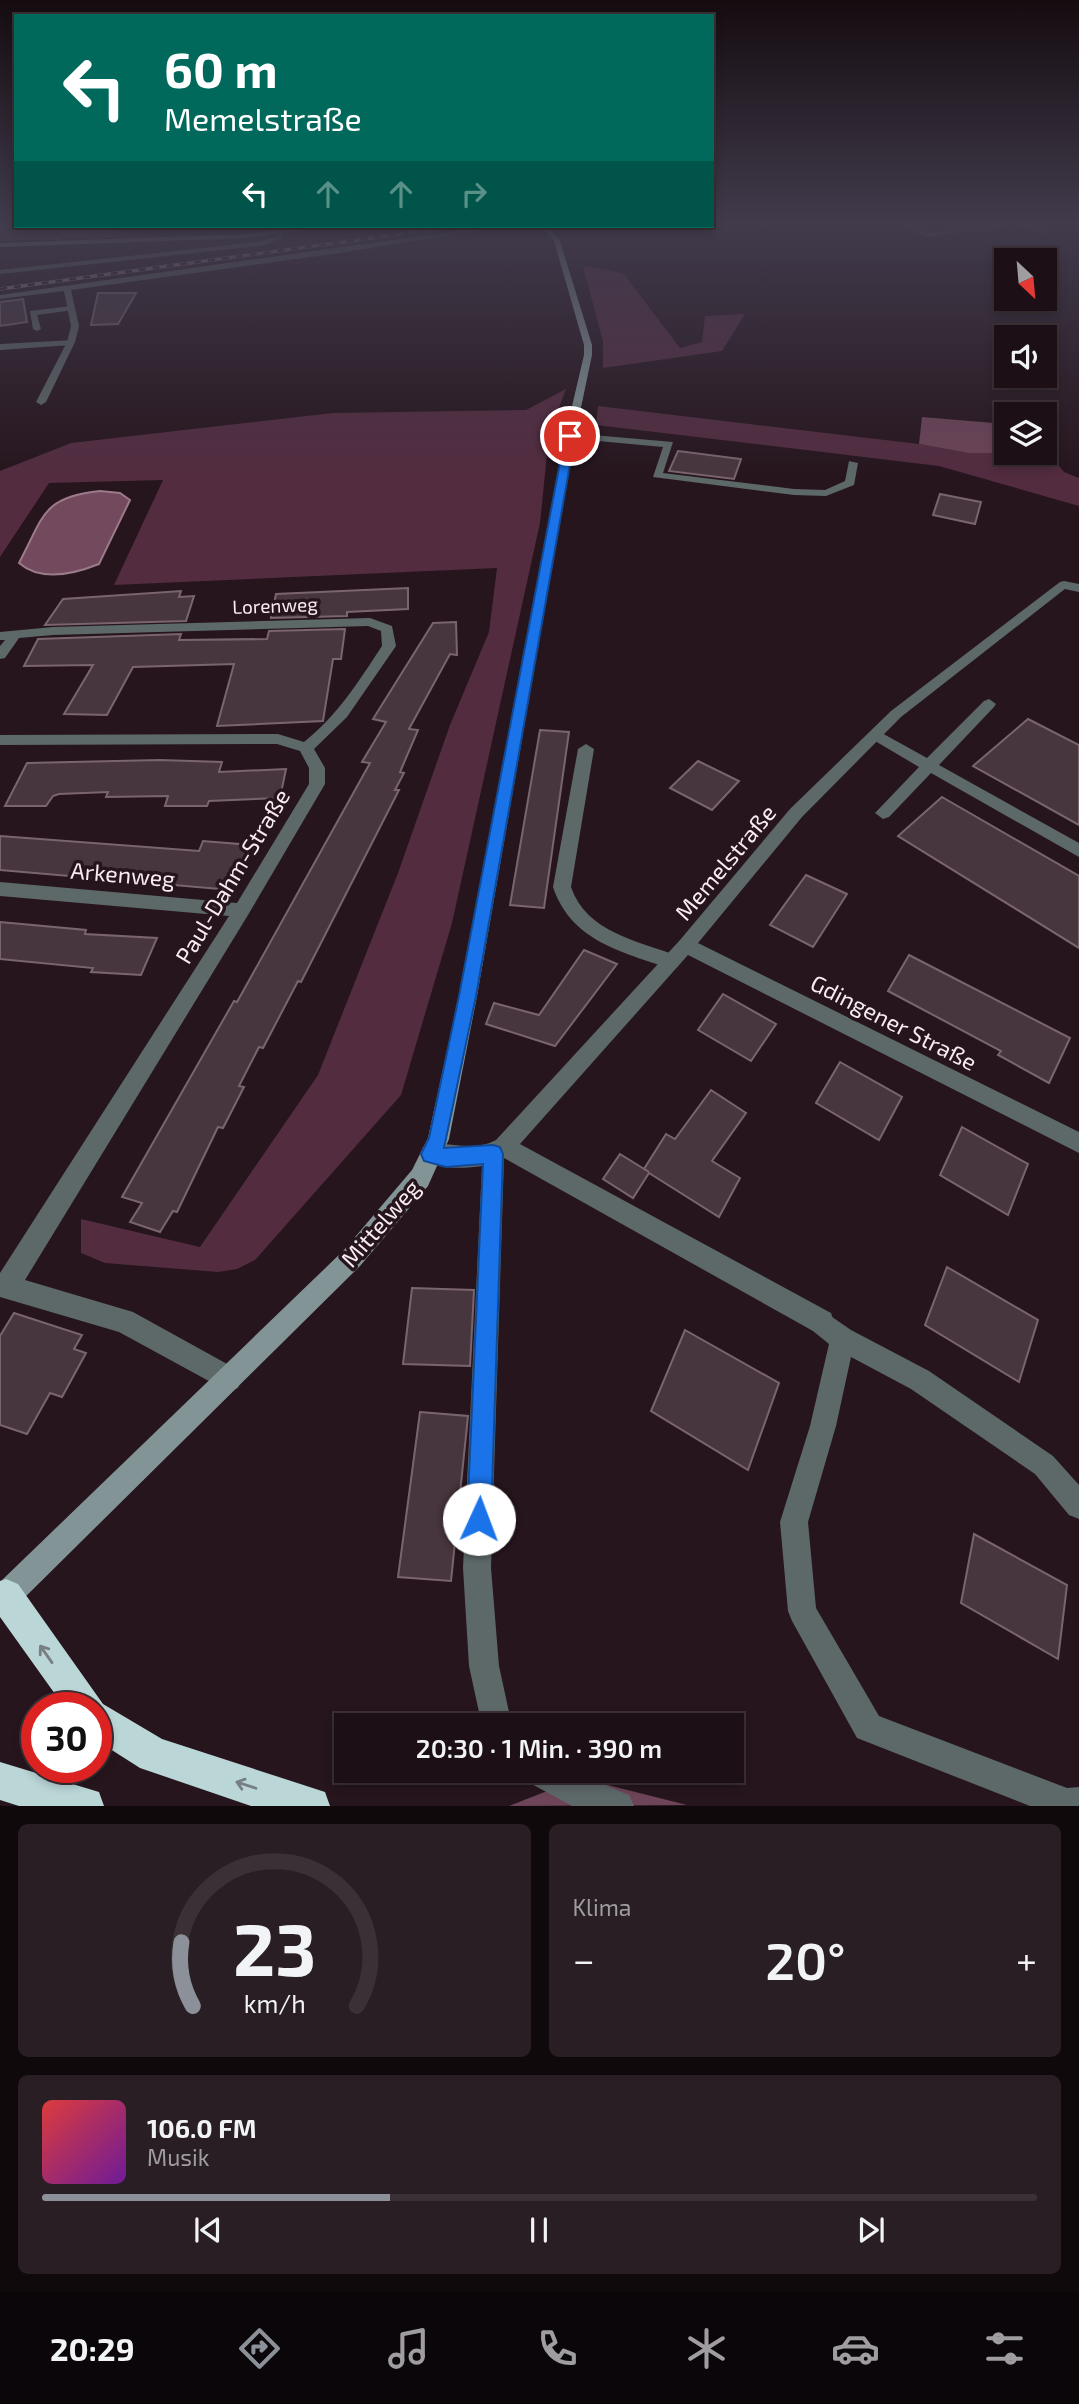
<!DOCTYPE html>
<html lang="de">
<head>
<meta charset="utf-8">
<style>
	body { margin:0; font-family:"Exo 2",sans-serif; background:#291e23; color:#f1f3f6; height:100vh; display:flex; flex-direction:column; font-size:26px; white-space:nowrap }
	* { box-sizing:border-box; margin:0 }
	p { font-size:23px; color:#a09da1 }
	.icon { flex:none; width:38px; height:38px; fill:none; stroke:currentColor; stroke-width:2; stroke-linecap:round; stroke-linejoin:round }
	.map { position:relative; height:1806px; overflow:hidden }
	.panel { display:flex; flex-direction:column; gap:18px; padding:18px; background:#0f090c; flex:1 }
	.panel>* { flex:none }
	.banner { position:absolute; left:14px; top:14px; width:700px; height:214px; border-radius:0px; box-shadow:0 4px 10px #0003,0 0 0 2px #3a3035; background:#00695c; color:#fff; overflow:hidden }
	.needle { width:46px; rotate:154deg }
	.tools { position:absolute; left:994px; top:248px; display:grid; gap:14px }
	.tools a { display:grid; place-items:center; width:63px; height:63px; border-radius:0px; background:#1c1016; box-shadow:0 4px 10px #0003,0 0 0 2px #3a3035; font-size:35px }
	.speed { position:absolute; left:21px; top:1692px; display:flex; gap:14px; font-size:35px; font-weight:700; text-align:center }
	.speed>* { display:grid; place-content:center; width:91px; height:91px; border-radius:50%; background:#1c1016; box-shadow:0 4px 10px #0003,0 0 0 2px #3a3035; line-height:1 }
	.speed .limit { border:10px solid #d22; background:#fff; color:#111 }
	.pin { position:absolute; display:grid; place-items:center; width:60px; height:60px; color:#fff; margin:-30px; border:4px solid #fff; border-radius:50%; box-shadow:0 2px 7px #0007 }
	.me { position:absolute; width:77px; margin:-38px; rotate:2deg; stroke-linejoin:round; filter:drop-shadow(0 0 5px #0008) }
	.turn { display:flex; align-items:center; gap:24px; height:147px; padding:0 35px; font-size:32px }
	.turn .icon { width:91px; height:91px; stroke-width:2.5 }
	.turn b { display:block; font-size:49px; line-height:60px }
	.lanes { display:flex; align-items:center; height:66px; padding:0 35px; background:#0003; justify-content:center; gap:35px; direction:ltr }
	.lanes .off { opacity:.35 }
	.big { font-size:52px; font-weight:600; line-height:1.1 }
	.panel .tile { flex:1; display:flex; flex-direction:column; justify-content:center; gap:10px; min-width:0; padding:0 24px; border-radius:10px; background:#291e23 }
	.panel .dial { align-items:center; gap:0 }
	.dial svg { height:182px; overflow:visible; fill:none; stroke:#3a3035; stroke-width:7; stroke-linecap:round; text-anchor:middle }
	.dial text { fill:#f1f3f6; stroke:none }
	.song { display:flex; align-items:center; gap:21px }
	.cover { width:84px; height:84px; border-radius:10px; background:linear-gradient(135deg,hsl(0 70% 55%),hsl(280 70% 35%)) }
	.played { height:7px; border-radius:4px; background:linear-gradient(90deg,#8c9099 35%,#3a3035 35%) }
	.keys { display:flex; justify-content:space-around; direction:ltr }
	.heat { display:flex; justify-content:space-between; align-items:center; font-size:38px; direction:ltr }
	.panel .tiles { flex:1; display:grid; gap:18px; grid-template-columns:1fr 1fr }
	.tile:last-child { grid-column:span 2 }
	.trip { position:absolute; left:334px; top:1713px; width:410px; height:70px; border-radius:0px; background:#1c1016; box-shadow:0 4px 10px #0003,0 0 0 2px #3a3035; font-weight:600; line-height:70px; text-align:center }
	.tabs { display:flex; height:112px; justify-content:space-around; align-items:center; background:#0b0609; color:#a09da1 }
	.tabs .icon { width:49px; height:49px }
	.tabs .current { color:#8c9099 }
	.tabs b { font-size:32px; color:#f1f3f6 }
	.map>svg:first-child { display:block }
</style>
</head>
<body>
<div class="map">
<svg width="1079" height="1806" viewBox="0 0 1079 1806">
	<rect width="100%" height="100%" fill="#26151d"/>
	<g fill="#532c40">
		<path d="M 583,266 L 623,273 L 680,348 L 702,342 L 705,316 L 745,314 L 722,351 L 603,368 L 603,342 Z"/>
		<path d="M 566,389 L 549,434 L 540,523 L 452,923 L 401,1095 L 255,1260 L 237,1269 L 218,1272 L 105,1263 L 81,1253 L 81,1219 L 200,1247 L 318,1075 L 398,873 L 450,725 L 489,632 L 497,568 L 114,585 L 163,480 L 49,483 L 0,557 L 0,471 L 71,443 L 333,413 L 526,410 Z"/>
		<path d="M 598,406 L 919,444 L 968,453 L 1048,453 L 1064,472 L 1079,478 L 1079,506 L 939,466 L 596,425 Z"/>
	</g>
	<g fill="#6d4458">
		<path d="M 0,224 C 34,224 103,219 134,237 L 0,241 Z"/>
		<path d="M 922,417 L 1006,424 L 1006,453 L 968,453 L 919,444 Z"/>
		<path d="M 580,1778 L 687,1805 L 509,1806 Z"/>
	</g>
	<path fill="#73495d" stroke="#9b7a89" stroke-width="2" d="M 100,491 L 120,493 L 130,500 L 99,564 C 74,574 41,582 19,563 C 44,516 42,497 100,491 Z"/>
	<g fill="#48363e" stroke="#7a656e" stroke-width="2">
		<path d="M 98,293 L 136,293 L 118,324 L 91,325 Z"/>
		<path d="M 23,299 L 27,322 L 0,326 L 0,302 Z"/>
		<path d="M 678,451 L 741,459 L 734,479 L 669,471 Z"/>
		<path d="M 940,494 L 981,502 L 975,524 L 933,515 Z"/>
		<path d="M 408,588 L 408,609 L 347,612 L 347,616 L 271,618 L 276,594 Z"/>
		<path d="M 181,591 L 179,597 L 194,596 L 186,621 L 45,625 L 63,599 Z"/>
		<path d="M 456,622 L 457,655 L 450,654 L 409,729 L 418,730 L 400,772 L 404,773 L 395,790 L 399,790 L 301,982 L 298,981 L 263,1048 L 259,1047 L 239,1086 L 244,1087 L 223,1128 L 218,1127 L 177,1212 L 173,1211 L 160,1232 L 130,1222 L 142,1203 L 122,1197 L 234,1001 L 237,1002 L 370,763 L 362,762 L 386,722 L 373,719 L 433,623 Z"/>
		<path d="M 345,629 L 341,659 L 333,659 L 323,721 L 217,726 L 234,664 L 133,667 L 107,715 L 64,714 L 93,665 L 24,666 L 38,639 L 181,634 L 179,640 L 267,639 L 269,631 Z"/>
		<path d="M 1028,719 L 1079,745 L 1079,825 L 973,766 Z"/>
		<path d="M 540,730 L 569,732 L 544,908 L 510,905 Z"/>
		<path d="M 160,760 L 222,762 L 219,772 L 286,769 L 280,798 L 209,801 L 207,806 L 165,806 L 168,796 L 106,797 L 108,792 L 59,794 L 53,796 L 46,806 L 5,806 L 27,763 Z"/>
		<path d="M 698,761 L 739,781 L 712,810 L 670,788 Z"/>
		<path d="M 942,797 L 1079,876 L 1079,948 L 898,836 Z"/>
		<path d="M 0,836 L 199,851 L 203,841 L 251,845 L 231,890 L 0,870 Z"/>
		<path d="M 806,875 L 847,894 L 813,947 L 770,925 Z"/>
		<path d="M 0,922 L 86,930 L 85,934 L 157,938 L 141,975 L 91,972 L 93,968 L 0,959 Z"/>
		<path d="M 584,950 L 617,964 L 555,1046 L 486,1024 L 494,1003 L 539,1015 Z"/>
		<path d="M 909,955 L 1070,1038 L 1049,1083 L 998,1055 L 1001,1051 L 888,991 Z"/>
		<path d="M 723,994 L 776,1024 L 751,1061 L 698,1030 Z"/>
		<path d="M 840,1062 L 902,1097 L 879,1140 L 816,1103 Z"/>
		<path d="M 711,1090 L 746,1113 L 712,1161 L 740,1178 L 719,1217 L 649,1173 L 633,1198 L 603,1179 L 620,1154 L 649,1172 L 644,1169 L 666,1134 L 675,1139 Z"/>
		<path d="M 962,1127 L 1028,1164 L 1008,1215 L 940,1175 Z"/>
		<path d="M 947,1267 L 1038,1320 L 1019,1382 L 925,1325 Z"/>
		<path d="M 412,1288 L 474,1290 L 470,1366 L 403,1364 Z"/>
		<path d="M 14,1313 L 82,1335 L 74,1349 L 86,1353 L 62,1397 L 50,1393 L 27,1434 L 0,1425 L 0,1336 Z"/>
		<path d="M 685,1330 L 779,1383 L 748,1470 L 651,1411 Z"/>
		<path d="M 420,1412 L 468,1416 L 451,1581 L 398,1577 Z"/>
		<path d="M 974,1534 L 1067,1585 L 1058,1659 L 961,1603 Z"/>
	</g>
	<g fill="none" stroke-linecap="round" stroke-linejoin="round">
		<g fill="#5d6868" fill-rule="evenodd">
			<path d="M 900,224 L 908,224 L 928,233 L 1020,224 L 927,237 Z"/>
			<path d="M 1023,224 L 1032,224 L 1049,232 L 1044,233 Z"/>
			<path d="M 63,226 L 69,226 L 58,244 L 54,244 Z"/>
			<path d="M 191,226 L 260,226 L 189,229 Z"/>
			<path d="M 71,306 L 74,310 L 37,315 L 41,329 L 37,331 L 33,329 L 30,311 Z"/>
			<path d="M 74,340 L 71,345 L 0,350 L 0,344 Z"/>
			<path d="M 570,433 L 673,442 L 663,473 L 794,489 L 825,490 L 845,481 L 849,461 L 858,463 L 854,485 L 826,496 L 794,495 L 653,477 L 663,447 L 566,438 L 565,436 Z"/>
			<path d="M 1064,581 L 1079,584 L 1079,592 L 1060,588 L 1060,582 Z"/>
			<path d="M 989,699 L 996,704 L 994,707 L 939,765 L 1079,843 L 1079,857 L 931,773 L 889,817 L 883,819 L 875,813 L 919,767 L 870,738 L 870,732 L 880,732 L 927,758 L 984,701 Z"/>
			<path d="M 586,744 L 594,749 L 571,887 C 586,932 638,941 678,956 L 680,961 L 678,966 L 671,969 C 622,952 571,941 553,887 L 578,749 Z"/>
			<path d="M 822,1310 L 851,1330 L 929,1371 L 1053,1456 L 1079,1485 L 1079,1519 L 1069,1515 L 1035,1474 L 911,1389 L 851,1357 L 836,1426 L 808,1522 L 816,1608 L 879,1716 L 1067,1788 L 1079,1787 L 1079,1806 L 1030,1806 L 857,1738 L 792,1621 L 788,1611 L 780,1522 L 810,1426 L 829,1344 L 813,1331 L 810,1322 L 813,1313 Z"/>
		</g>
		<g fill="#5d6868" fill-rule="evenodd">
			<path d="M 492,226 L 506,226 L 333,254 L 71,290 L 79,326 L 75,342 L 46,402 L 41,405 L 36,402 L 67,342 L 71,326 L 64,291 L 0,299 L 0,295 Z"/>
			<path d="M 282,230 L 285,232 L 281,239 L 259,246 L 0,274 L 0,270 L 258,242 L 276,237 Z"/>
			<path d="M 1060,582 L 1070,585 L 901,717 L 802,817 L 698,943 L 1079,1132 L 1079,1153 L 688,955 L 520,1144 L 831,1313 L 834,1322 L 831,1331 L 822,1334 L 813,1331 L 504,1158 L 491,1568 L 499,1666 L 512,1726 L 482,1726 L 469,1666 L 463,1568 L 482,1166 C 462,1169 442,1169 423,1161 L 420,1154 L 423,1147 C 444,1138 470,1154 496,1140 L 680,940 L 790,809 L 891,711 Z"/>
			<path d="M 370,618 L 392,626 L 396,646 L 347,717 L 314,749 L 325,768 L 325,784 L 248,915 L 25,1280 L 133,1312 L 238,1370 L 242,1379 L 238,1388 L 229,1392 L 119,1332 L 0,1297 L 0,1273 L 229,916 L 0,896 L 0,882 L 237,903 L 309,784 L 309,768 L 300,751 L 277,744 L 0,745 L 0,735 L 278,734 L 304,742 C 337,716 359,681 382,646 L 381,631 L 368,626 L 53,635 L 19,638 L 5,658 L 0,659 L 0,646 L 5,640 L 0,640 L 0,632 L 53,627 Z"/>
			<path d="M 523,1771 L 572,1771 L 629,1795 L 634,1806 L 572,1806 L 528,1782 Z"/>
		</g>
		<g fill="#829495" fill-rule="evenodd">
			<path d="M 317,226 L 335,226 L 245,238 L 0,247 L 0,243 L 245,234 Z"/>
			<path d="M 541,226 L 547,226 L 560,241 L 592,345 L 592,355 L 575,436 L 477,996 L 449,1139 L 428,1186 L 360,1266 L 10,1612 L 0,1616 L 0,1582 L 344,1250 L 412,1170 L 428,1138 L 459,996 L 565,436 L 584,355 L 584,345 L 554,241 Z"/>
		</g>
		<g fill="#bad6d7" fill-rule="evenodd">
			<path d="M 6,1579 L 18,1584 L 103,1704 L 162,1739 L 325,1792 L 330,1806 L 251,1806 L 140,1768 L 96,1740 L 96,1708 L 65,1708 L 0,1617 L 0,1581 Z"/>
			<path d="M 0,1762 L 99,1792 L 104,1806 L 19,1806 L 0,1800 Z"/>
		</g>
		<g stroke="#908289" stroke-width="3.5">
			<path id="rail" d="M 0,289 L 460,226"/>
		</g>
		<use href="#rail" stroke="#26151d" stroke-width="2.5" stroke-dasharray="7" stroke-linecap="butt"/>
	</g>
	<defs><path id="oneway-shaft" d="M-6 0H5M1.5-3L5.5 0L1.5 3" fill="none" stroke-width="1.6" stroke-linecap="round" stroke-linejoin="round" transform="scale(1.75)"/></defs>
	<g stroke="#777f83">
		<use href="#oneway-shaft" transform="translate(46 1654) rotate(-125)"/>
		<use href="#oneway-shaft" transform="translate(246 1785) rotate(-162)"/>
	</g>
	<linearGradient id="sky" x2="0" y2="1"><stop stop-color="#150c10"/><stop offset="0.47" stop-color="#413b4c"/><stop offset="1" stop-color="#413b4c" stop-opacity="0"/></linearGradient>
	<rect width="1079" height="477" fill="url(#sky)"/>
	<path fill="#1a73e8" stroke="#114b97" stroke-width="2" d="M 570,433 L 575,436 L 476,996 L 444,1148 L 493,1145 L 500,1147 L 503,1154 L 491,1519 L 488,1528 L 479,1532 L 470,1528 L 467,1519 L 483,1164 L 446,1167 L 424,1161 L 421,1154 L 429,1138 L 459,996 L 565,436 Z"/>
	<g text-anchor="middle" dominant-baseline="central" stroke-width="7" stroke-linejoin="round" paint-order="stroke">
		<g font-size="19" fill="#f8ebf1" stroke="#26151d">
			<text transform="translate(275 605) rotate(-2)">Lorenweg</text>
		</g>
		<g font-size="23" fill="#f8ebf1" stroke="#26151d">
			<text transform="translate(725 862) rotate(-50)">Memelstraße</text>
			<text transform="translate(123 874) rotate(5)">Arkenweg</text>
			<text transform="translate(232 876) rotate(-59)">Paul-Dahm-Straße</text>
			<text transform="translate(894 1022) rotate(27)">Gdingener Straße</text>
			<text transform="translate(380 1223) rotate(-49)">Mittelweg</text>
		</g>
	</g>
</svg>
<div class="tools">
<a><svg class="needle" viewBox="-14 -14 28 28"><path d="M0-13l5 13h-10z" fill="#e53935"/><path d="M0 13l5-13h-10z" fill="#a09da1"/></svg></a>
<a><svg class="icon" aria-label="sound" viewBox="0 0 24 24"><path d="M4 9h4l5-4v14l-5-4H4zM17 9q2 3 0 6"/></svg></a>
<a><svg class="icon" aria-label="layers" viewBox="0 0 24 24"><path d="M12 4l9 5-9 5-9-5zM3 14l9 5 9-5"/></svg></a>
</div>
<div class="speed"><div class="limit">30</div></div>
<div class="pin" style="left:570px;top:436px;background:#d93025"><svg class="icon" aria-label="arrive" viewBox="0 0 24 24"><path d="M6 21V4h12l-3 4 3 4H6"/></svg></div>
<svg class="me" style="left:479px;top:1519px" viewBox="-20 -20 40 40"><circle r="19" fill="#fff"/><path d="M0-13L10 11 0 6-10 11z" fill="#1a73e8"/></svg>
<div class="trip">20:30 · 1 Min. · 390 m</div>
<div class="banner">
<div class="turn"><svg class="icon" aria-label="left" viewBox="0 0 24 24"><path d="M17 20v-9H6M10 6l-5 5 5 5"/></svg><div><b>60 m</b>Memelstraße</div></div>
<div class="lanes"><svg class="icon" aria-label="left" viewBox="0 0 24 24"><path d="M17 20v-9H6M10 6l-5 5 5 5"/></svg><svg class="icon off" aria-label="ahead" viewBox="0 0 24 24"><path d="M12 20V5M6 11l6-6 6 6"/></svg><svg class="icon off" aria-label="ahead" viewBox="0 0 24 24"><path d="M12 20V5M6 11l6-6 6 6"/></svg><svg class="icon off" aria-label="right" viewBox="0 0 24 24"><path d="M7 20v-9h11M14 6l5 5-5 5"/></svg></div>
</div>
</div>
<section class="panel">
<div class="tiles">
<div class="tile dial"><svg viewBox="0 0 100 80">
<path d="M14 69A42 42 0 1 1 86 69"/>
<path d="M14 69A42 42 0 0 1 9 41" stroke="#8c9099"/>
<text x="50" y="56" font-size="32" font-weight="700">23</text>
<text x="50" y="72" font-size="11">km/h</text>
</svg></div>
<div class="tile"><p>Klima</p>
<div class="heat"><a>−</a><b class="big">20°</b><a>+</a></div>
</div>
<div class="tile">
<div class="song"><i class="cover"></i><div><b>106.0 FM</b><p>Musik</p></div></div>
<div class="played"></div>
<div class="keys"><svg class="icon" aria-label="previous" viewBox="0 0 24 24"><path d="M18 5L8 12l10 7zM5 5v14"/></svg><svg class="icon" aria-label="pause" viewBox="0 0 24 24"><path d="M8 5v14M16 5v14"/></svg><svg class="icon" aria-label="next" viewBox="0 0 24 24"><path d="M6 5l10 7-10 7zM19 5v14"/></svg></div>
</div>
</div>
</section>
<nav class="tabs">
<b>20:29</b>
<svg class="icon current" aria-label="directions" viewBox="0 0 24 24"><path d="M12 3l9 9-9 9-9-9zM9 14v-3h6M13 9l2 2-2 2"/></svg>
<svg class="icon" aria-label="music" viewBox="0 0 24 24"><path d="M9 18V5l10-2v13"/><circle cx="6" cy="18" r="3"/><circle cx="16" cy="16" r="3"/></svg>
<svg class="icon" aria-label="phone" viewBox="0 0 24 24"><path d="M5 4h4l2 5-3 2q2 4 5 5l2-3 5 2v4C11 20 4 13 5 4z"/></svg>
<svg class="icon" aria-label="climate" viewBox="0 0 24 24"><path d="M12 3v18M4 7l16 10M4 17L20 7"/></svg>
<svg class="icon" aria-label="car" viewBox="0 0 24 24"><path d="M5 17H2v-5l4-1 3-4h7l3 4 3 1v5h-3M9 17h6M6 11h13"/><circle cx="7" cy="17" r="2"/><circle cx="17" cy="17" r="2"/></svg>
<svg class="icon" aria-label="filters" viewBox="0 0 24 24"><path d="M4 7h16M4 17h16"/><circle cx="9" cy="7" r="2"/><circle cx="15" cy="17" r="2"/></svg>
</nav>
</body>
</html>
